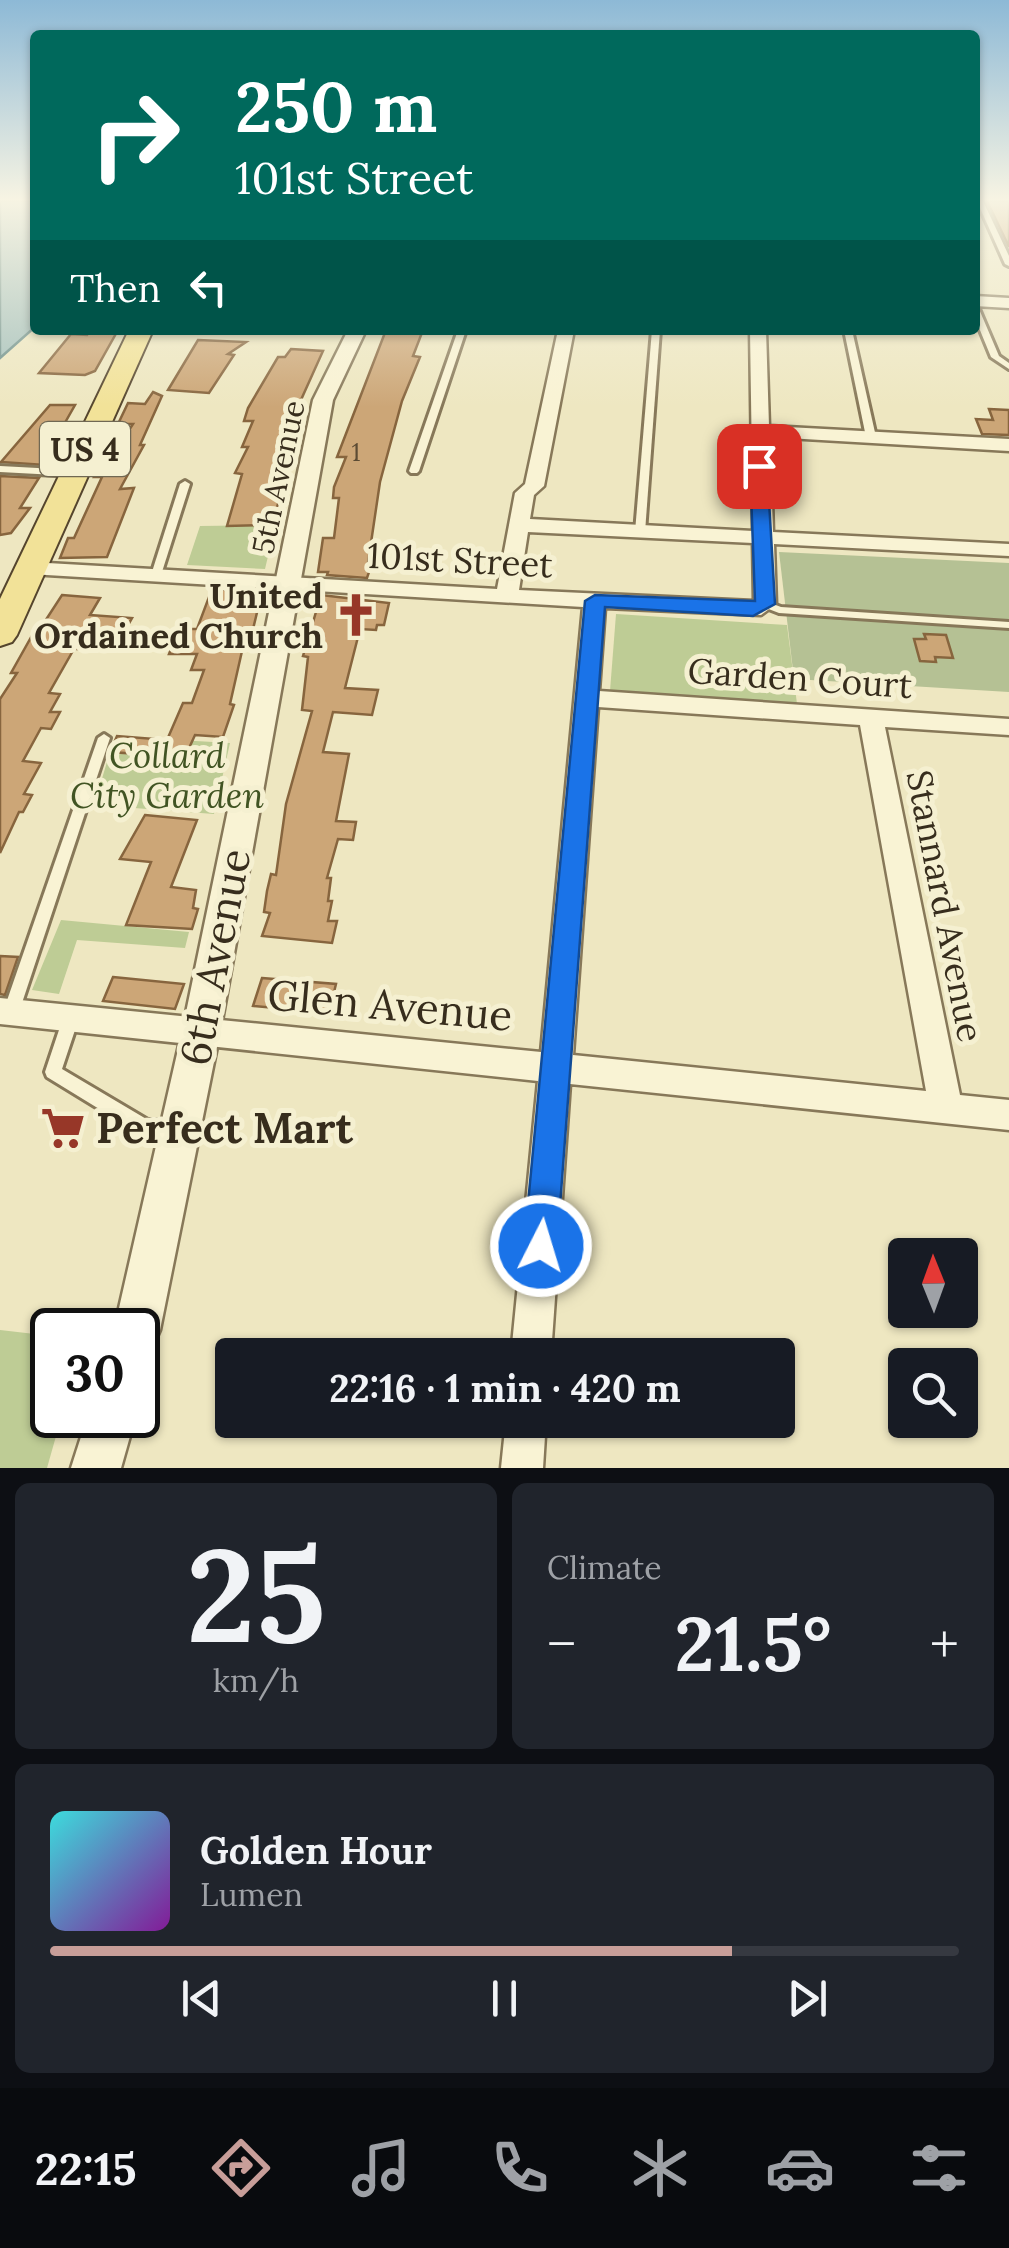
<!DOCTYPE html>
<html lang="en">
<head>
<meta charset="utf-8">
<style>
	body { margin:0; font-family:Lora,serif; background:#20242c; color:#f1f3f6; height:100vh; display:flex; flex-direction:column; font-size:38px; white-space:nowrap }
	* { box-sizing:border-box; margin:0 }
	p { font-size:32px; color:#9ea1a6 }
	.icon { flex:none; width:55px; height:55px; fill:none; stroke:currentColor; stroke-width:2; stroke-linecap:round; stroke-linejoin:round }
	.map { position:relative; height:1468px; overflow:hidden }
	.details { display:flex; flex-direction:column; gap:15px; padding:15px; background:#0d0f14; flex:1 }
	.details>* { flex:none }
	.hud { position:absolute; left:30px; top:30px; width:950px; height:305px; border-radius:10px; box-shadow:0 2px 8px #0004; background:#00695c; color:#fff; overflow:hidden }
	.needle { width:65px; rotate:359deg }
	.buttons { position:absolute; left:888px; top:1238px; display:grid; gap:20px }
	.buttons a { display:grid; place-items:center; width:90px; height:90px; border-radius:10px; background:#171b24; box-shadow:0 2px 8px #0004; font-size:50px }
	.speed { position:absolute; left:30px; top:1308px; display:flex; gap:20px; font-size:50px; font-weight:700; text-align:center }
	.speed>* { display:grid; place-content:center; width:130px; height:130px; border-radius:50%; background:#171b24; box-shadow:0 2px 8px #0004; line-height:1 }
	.speed .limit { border:5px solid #111; border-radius:15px; background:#fff; color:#111 }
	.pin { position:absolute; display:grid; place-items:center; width:85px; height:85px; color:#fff; margin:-42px; border-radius:20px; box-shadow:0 5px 15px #0006 }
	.me { position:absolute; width:110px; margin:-55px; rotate:5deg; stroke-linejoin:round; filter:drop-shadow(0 0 8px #0008) }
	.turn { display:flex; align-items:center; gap:35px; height:210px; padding:0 40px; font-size:45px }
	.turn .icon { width:130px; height:130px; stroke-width:2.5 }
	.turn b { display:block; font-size:70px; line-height:85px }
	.then { display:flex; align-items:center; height:95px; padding:0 40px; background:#0003; gap:20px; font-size:38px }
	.big { font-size:75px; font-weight:700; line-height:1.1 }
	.details .widget { flex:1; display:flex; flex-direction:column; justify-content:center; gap:15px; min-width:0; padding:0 35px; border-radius:15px; background:#20242c }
	.details .dial { align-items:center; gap:0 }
	.dial b { font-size:130px; line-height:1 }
	.song { display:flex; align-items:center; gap:30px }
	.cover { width:120px; height:120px; border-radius:15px; background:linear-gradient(135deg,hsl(180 70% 55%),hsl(290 70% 35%)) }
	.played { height:10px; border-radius:5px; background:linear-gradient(90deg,#c89e99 75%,#363941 75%) }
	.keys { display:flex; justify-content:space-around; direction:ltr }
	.heat { display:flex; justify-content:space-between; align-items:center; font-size:55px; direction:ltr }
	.details .tiles { flex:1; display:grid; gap:15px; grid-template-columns:1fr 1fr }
	.widget:last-child { grid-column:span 2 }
	.trip { position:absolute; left:215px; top:1338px; width:580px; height:100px; border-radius:10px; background:#171b24; box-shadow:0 2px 8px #0004; font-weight:700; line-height:100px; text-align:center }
	.tab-bar { display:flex; height:160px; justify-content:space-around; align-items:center; background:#090b0e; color:#9ea1a6 }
	.tab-bar .icon { width:70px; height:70px }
	.tab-bar .active { color:#c89e99 }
	.tab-bar b { font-size:45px; color:#f1f3f6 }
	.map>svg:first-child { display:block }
</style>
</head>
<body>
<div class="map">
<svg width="1009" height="1468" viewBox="0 0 1009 1468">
	<rect width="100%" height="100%" fill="#eee7c1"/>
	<g fill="#becc95">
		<path d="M 275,525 L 263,534 L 273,535 L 265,569 L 187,565 L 200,526 Z"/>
		<path d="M 616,614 L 787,625 L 797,704 L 610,691 Z"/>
		<path d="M 144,738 L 230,743 L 214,814 L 94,805 L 110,752 L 134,753 Z"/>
		<path d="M 61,920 L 189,932 L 185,948 L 77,940 L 59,994 L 32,990 Z"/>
		<path d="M 0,1330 L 52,1336 L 52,1415 L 62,1415 L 47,1468 L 0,1468 Z"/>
	</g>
	<path fill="#b5c194" d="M 779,552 L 1009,563 L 1009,692 L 794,679 Z"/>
	<path fill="#a4c0bc" stroke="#6b8e8a" stroke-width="2.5" d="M 0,201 L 35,201 L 35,327 L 0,358 Z"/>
	<g fill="#cca677" stroke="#87653e" stroke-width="2.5">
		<path d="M 987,201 L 1009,201 L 1009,247 Z"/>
		<path d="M 90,330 L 118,330 L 95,371 L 85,375 L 39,373 L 71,334 L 87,335 Z"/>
		<path d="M 386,330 L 423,330 L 413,356 L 420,357 L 402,401 L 380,482 L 368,563 L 372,563 L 367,578 L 327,575 L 328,572 L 318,572 L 323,538 L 334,538 L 339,498 L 333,498 L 334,487 L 346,457 L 337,457 Z"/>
		<path d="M 198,340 L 246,342 L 228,354 L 234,355 L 209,393 L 168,390 Z"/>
		<path d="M 291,349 L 323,351 L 296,411 L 286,449 L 292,449 L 291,458 L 272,525 L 227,526 L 242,474 L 235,473 L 248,447 L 242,447 L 253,421 L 244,421 L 248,408 L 278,357 L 285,357 Z"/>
		<path d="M 153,392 L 162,396 L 140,445 L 144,445 L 120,489 L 134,488 L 107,557 L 60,558 L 68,538 L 74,538 L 102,477 L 94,477 L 101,461 L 109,461 L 133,424 L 118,424 L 128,403 L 145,404 Z"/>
		<path d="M 50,405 L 75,405 L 62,428 L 68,429 L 58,441 L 62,441 L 45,465 L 1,462 Z"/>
		<path d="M 989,409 L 1009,410 L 1009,435 L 982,434 L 976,419 L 993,420 Z"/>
		<path d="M 0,476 L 39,478 L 20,508 L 30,508 L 11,533 L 0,535 Z"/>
		<path d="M 212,589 L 262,592 L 253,629 L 247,629 L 230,704 L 234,705 L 223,737 L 195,735 L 185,757 L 110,752 L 117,736 L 167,740 L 183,703 L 192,703 L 204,670 L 191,670 L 197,654 L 169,654 L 179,629 L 197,629 Z"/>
		<path d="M 62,595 L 100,598 L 90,615 L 132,618 L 123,634 L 89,632 L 80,649 L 74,649 L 49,693 L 60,694 L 50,712 L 60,712 L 51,729 L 41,728 L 23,761 L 41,763 L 24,794 L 32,795 L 23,812 L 19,812 L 0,853 L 0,699 L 17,673 L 11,673 L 34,632 L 38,632 Z"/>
		<path d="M 321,595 L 389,603 L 384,625 L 377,625 L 376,630 L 360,629 L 345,688 L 378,690 L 372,715 L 333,712 L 323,752 L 349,754 L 336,821 L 356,822 L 353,840 L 338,839 L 327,878 L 331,878 L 328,901 L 332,901 L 328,921 L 337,921 L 332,943 L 262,936 L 270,913 L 264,912 L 267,891 L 271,874 L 276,875 L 286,804 L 312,711 L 302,710 L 308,657 L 303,656 Z"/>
		<path d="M 924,634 L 946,635 L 953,658 L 935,657 L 936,662 L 920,661 L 914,639 L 926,639 Z"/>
		<path d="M 145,815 L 197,820 L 171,887 L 196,890 L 193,908 L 198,909 L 192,929 L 126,925 L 151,862 L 120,859 Z"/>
		<path d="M 0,956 L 18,957 L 5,995 L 0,994 Z"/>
		<path d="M 113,977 L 184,984 L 175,1009 L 103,1001 Z"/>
		<path d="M 262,978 L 336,984 L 329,1013 L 253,1006 Z"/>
	</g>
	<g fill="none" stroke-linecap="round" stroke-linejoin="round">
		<g stroke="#877859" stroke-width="6">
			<g id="service">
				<path d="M 977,201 L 983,201 L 1009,256 L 1009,266 L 1005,264 Z"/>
				<path d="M 975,307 L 979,309 L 999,356 L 1009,363 L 1009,369 L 991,357 L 975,318 Z"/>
				<path d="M 458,330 L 466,330 L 419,471 L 417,473 L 411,473 L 409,471 Z"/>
				<path d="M 652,330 L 660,330 L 645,532 L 640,535 L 635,532 Z"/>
				<path d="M 844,330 L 852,330 L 876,437 L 874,439 L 866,437 Z"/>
				<path d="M 0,466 L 75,470 L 80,473 L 75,476 L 0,472 Z"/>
				<path d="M 185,481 L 190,484 L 161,575 L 160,577 L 152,577 L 151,575 L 180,484 Z"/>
				<path d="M 765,601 L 781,607 L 1009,622 L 1009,628 L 779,613 L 761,606 L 759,604 L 761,602 Z"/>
				<path d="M 104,734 L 110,738 L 19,1012 L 17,1017 L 11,1019 L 5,1017 L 3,1012 L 98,738 Z"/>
				<path d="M 71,1011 L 77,1013 L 79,1018 L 62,1069 L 148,1120 L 173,1120 L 179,1122 L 181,1128 L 179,1134 C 168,1138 151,1138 140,1134 L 47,1077 L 45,1072 L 63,1018 L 65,1013 Z"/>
			</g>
		</g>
		<g stroke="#877859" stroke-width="5">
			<g id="minor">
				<path d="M 975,296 L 1009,298 L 1009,308 L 975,306 Z"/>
				<path d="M 558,330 L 574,330 L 544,486 L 534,495 L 530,519 L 753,531 L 750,330 L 766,330 L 769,426 L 1009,439 L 1009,451 L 770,437 L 773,532 L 1009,544 L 1009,556 L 774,544 L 776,604 L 761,615 L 605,608 L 599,691 L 1009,719 L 1009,735 L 885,727 L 960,1095 L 1009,1100 L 1009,1130 L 570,1084 L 551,1355 L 511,1355 L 538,1081 L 0,1024 L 0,998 L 541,1052 L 583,607 L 30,574 L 19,568 L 30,562 L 497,589 L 515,493 L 525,484 ZM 528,532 L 753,543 L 754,601 L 519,590 ZM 598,707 L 860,725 L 926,1091 L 573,1055 Z"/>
				<path d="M 506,1420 L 546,1420 L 543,1468 L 501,1468 Z"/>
			</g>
		</g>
		<g stroke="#877859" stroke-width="5">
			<g id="tertiary">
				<path d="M 348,330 L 366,330 L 333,400 L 220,1032 L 160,1330 L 153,1346 L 138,1353 L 138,1330 L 114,1330 L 182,1032 L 313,400 Z"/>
				<path d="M 88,1415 L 136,1415 L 121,1468 L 71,1468 Z"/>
			</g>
		</g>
		<g stroke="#55452d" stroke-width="4">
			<path id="primary" d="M 129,330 L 153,330 L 17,635 L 12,642 L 0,646 L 0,599 Z"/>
		</g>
		<use href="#service" fill="#f9f3d4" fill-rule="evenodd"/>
		<use href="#minor" fill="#f9f3d4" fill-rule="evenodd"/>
		<use href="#tertiary" fill="#f9f3d4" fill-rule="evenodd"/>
		<use href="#primary" fill="#f2e298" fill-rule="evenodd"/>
	</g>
	<linearGradient id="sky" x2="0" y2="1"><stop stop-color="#8db9d6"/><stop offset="0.49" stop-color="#f7f4e3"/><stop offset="1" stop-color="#f7f4e3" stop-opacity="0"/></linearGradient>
	<rect width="1009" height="407" fill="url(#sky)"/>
	<path fill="#1a73e8" stroke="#114b97" stroke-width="2.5" d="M 759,461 L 767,466 L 775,604 L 753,616 L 605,607 L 557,1246 L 553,1258 L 541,1263 L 529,1258 L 524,1246 L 585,601 L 595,595 L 755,601 L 750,466 Z"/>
	<defs>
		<g id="church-bare" transform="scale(3.45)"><path d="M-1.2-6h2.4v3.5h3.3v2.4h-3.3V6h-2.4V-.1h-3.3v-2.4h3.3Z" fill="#973728" stroke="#f5f0d1" stroke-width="2.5" paint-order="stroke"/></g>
		<g id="supermarket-bare" transform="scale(3.45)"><path d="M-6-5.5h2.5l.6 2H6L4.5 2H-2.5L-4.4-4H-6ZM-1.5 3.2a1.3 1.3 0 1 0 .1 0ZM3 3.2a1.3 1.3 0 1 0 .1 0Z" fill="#973728" stroke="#f5f0d1" stroke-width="2.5" paint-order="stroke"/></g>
	</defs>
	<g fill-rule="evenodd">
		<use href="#church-bare" x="356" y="615"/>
		<use href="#supermarket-bare" x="63" y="1128"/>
	</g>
	<g text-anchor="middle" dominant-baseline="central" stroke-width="10" stroke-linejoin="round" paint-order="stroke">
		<g font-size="25" fill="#5c4b34">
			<text x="356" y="452">1</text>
		</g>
		<g font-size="30" fill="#372d1d" stroke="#f5f0d1">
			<text transform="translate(278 477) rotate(-78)">5th Avenue</text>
		</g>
		<rect fill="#f5f0d1" stroke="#706853" stroke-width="2.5" x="40" y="422" width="90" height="54" rx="8"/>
		<g font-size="32" font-weight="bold" fill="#372d1d">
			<text x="85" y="449">US 4</text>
		</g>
		<g font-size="35" fill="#372d1d" stroke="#f5f0d1">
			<text transform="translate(460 560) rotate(3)">101st Street</text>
			<text transform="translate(800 678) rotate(4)">Garden Court</text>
			<text transform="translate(945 906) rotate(79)">Stannard Avenue</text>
		</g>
		<g font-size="35" font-weight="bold" fill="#372d1d" stroke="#f5f0d1" text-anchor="end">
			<text x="323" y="595">United<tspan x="323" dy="40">Ordained Church</tspan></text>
		</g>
		<g font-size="35" font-style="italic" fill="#415423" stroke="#f5f0d1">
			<text x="167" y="755">Collard<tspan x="167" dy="40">City Garden</tspan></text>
		</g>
		<g font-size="42" fill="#372d1d" stroke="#f5f0d1">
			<text transform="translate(215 957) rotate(-79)">6th Avenue</text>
			<text transform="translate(390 1005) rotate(5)">Glen Avenue</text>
		</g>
		<g font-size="42" font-weight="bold" fill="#372d1d" stroke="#f5f0d1" text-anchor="start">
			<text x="96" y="1128">Perfect Mart</text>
		</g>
	</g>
</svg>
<div class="buttons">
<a><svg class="needle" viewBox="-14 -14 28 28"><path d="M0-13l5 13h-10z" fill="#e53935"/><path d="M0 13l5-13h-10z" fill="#9ea1a6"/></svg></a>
<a><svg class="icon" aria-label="search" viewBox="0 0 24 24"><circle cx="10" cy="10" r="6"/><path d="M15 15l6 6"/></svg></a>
</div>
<div class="speed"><div class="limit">30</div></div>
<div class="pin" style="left:759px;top:466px;background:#d93025"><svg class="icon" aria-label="arrive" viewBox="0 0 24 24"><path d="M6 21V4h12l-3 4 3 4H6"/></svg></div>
<svg class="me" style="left:541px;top:1246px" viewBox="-20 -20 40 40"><circle r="17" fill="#1a73e8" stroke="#fff" stroke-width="3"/><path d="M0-11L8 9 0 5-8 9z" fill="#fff"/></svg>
<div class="trip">22:16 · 1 min · 420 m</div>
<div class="hud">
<div class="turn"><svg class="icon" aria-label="right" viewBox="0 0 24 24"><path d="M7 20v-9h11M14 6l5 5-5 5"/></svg><div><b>250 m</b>101st Street</div></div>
<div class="then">Then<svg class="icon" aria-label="left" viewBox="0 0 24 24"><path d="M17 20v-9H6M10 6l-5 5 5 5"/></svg></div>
</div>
</div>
<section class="details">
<div class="tiles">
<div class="widget dial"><b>25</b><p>km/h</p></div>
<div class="widget"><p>Climate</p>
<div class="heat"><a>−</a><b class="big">21.5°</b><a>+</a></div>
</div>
<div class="widget">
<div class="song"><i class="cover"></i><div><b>Golden Hour</b><p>Lumen</p></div></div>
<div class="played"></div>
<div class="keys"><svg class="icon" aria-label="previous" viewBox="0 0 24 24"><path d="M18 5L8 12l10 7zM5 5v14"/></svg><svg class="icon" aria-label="pause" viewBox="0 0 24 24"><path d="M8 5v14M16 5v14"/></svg><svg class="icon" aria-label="next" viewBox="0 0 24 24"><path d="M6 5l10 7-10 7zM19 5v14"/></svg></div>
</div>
</div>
</section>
<nav class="tab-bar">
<b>22:15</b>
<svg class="icon active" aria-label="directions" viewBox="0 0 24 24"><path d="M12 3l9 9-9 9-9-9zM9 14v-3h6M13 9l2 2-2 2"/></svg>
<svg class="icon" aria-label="music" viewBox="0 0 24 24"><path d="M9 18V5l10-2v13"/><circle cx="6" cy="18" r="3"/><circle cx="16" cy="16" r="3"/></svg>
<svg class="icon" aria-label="phone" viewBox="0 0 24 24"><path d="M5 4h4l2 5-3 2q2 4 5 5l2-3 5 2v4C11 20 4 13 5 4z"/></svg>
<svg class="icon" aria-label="climate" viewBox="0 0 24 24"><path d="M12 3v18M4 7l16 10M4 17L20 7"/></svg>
<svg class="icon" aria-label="car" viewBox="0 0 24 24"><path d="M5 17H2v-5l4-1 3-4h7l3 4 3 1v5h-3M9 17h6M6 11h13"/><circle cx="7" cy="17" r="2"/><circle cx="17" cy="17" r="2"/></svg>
<svg class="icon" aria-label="filters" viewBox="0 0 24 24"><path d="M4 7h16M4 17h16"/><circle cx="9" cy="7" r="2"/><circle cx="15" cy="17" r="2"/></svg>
</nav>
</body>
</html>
